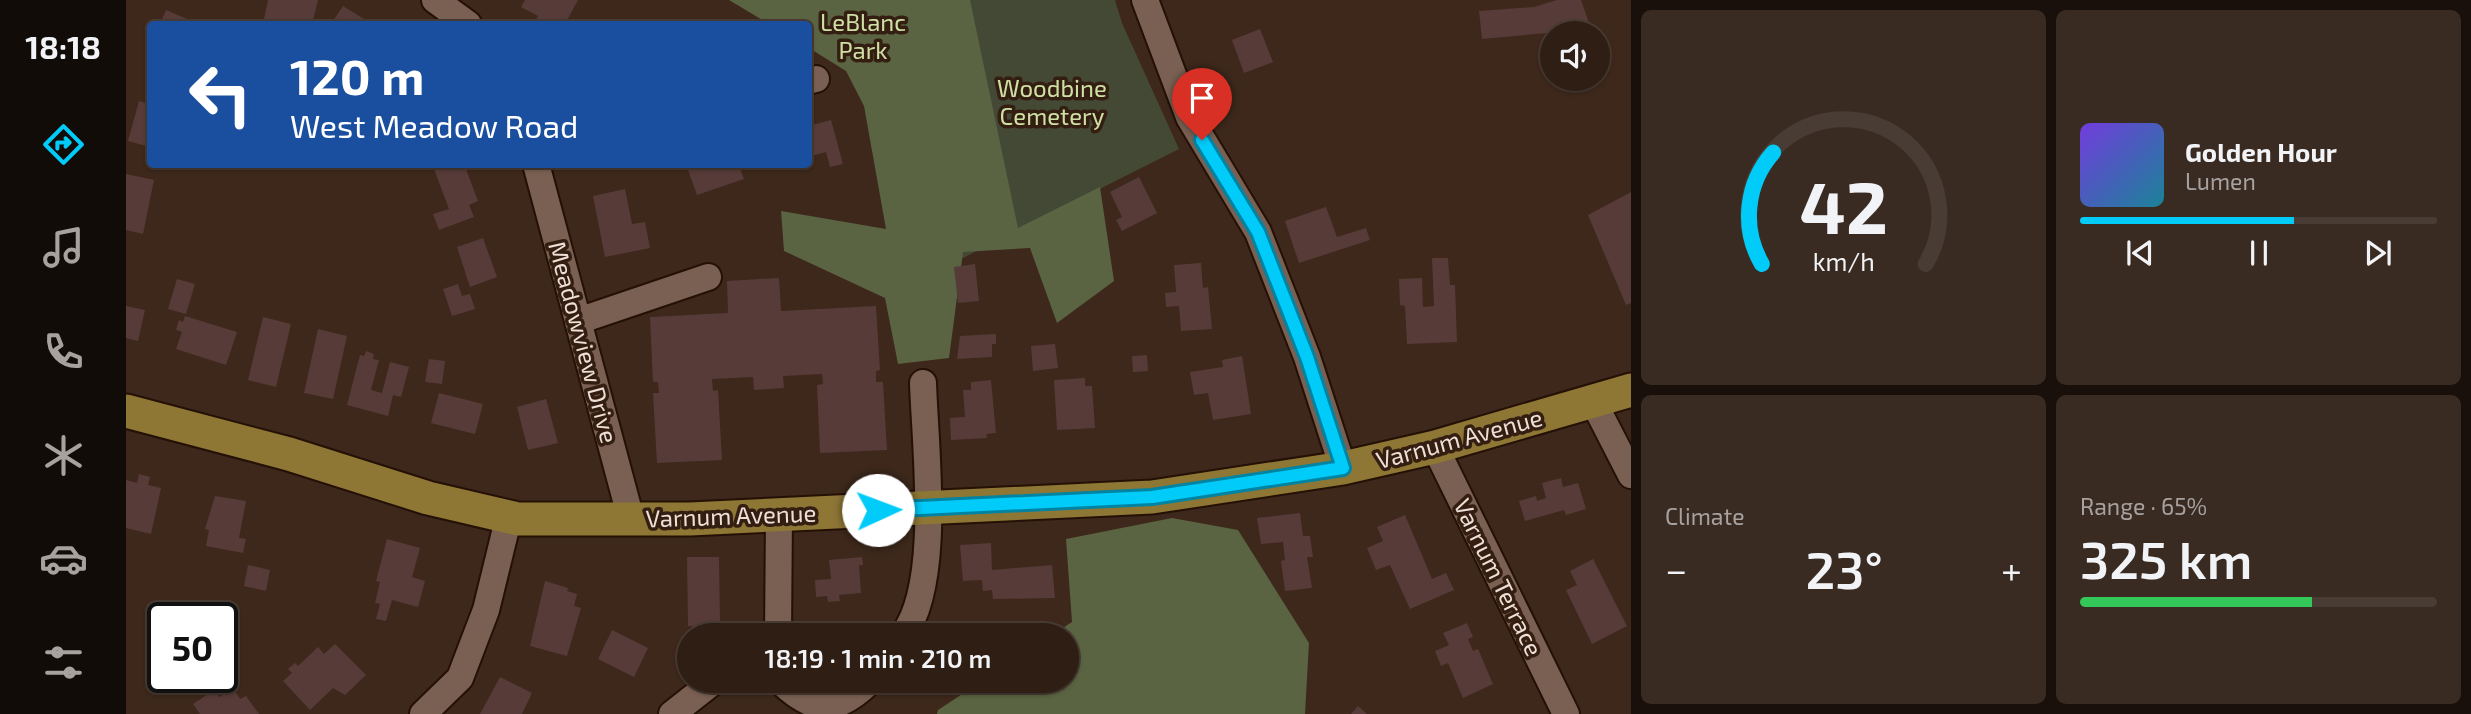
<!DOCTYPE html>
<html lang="en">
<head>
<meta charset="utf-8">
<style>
	body { margin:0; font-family:"Exo 2",sans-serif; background:#3a2b22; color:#f1f3f6; height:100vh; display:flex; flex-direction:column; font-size:26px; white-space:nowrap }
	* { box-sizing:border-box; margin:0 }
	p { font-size:23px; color:#a7a2a0 }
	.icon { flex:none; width:38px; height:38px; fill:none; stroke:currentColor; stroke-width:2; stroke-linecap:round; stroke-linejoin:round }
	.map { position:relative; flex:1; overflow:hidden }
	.side { display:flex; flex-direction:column; gap:10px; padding:10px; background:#19100b; width:840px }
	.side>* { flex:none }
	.hud { position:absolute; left:21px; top:21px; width:665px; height:147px; border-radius:7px; box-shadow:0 2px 5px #0004,0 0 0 2px #493c34; background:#1a4fa0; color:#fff; overflow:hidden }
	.controls { position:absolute; left:1414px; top:21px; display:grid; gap:14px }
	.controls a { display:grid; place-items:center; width:70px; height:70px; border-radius:50%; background:#2e1e14; box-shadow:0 2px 5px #0004,0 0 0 2px #493c34; font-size:35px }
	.speed { position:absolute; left:21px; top:602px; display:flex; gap:14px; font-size:35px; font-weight:700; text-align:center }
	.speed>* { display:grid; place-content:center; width:91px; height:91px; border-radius:50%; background:#2e1e14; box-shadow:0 2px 5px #0004,0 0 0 2px #493c34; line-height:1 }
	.speed .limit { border:4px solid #111; border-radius:10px; background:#fff; color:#111 }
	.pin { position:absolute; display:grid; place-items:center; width:60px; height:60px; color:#fff; margin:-72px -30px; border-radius:50% 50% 50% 0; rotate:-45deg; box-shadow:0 0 7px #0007 }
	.pin .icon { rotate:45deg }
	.me { position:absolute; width:77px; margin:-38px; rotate:88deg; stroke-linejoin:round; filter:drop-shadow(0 0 5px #0008) }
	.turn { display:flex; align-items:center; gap:24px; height:147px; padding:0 28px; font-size:32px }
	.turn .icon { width:91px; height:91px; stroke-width:2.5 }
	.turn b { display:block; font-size:49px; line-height:60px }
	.big { font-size:52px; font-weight:600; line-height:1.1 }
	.side .card { flex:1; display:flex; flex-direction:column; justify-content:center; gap:10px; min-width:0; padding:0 24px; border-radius:10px; background:#3a2b22 }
	.side .dial { align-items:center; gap:0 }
	.dial svg { height:182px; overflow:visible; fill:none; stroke:#493c34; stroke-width:7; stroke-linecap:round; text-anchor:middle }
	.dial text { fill:#f1f3f6; stroke:none }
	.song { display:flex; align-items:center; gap:21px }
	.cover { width:84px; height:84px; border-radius:10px; background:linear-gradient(135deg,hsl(260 70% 55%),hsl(190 70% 35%)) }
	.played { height:7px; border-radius:4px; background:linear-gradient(90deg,#00cbf9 60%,#493c34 60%) }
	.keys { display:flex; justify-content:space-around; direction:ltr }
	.heat { display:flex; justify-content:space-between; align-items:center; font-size:38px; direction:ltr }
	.charge { height:10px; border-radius:5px; background:linear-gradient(90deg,#34c759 65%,#493c34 0) }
	.side .tiles { flex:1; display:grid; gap:10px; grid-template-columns:repeat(2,1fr) }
	.trip { position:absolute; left:551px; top:623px; width:402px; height:70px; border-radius:35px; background:#2e1e14; box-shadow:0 2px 5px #0004,0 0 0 2px #493c34; font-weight:600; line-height:70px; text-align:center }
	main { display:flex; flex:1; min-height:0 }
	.dock { display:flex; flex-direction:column; width:126px; justify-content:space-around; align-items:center; background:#120c08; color:#a7a2a0 }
	.dock .icon { width:49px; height:49px }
	.dock .on { color:#00cbf9 }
	.dock b { font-size:32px; color:#f1f3f6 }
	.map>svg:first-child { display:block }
</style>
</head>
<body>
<main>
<nav class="dock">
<b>18:18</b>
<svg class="icon on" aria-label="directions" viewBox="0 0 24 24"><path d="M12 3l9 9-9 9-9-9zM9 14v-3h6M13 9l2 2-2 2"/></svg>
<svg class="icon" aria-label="music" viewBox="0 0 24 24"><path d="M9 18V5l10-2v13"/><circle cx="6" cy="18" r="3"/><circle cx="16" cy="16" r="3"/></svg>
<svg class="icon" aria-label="phone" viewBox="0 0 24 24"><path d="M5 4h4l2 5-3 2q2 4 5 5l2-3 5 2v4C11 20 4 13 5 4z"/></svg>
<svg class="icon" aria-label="climate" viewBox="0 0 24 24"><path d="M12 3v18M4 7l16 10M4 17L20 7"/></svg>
<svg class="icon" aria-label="car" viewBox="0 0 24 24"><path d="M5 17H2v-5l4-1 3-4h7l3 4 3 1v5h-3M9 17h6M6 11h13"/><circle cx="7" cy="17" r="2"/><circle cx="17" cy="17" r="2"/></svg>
<svg class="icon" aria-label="filters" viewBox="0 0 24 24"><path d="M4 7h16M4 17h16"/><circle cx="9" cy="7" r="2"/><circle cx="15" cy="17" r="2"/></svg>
</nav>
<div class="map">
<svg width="1505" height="714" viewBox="0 0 1505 714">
	<rect width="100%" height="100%" fill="#3d281b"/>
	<path fill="#434934" d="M 830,0 L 989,0 L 996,23 L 1053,149 L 831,261 Z"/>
	<g fill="#5a6342">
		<path d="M 603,0 L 844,0 L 892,228 L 974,187 L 988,281 L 931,323 L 904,248 L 837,252 L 823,358 L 772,364 L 759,298 L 658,251 L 655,211 L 760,229 L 738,106 L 720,71 L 683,48 L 682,24 L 643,24 Z"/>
		<path d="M 1046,518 L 1112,530 L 1183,643 L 1179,714 L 811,714 L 812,710 L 856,681 L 942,681 L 942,635 L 926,635 L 946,622 L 940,539 Z"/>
	</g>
	<g fill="#573b39">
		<path d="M 142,0 L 192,0 L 186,24 L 163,24 L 138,19 Z"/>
		<path d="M 399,0 L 452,0 L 439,24 L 421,21 L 419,24 L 409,22 L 412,16 L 395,7 Z"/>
		<path d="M 1431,0 L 1455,0 L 1463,23 L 1426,33 L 1422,38 L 1420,33 L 1356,39 L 1353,11 L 1408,7 Z"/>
		<path d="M 217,6 L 246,24 L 205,24 Z"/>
		<path d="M 40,10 L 68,22 L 67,24 L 34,24 Z"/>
		<path d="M 1134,29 L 1147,62 L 1118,73 L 1106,40 Z"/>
		<path d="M 13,101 L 24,104 L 24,147 L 2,141 Z"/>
		<path d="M 705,120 L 717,164 L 704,167 L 700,152 L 682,157 L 682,126 Z"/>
		<path d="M 322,164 L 338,164 L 352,201 L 343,205 L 348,217 L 313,230 L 307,214 L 323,209 L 308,169 Z"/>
		<path d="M 560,164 L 612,164 L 618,179 L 571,195 Z"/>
		<path d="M 0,174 L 28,180 L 17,234 L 0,230 Z"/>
		<path d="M 1013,177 L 1031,213 L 996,231 L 990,220 L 996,217 L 984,192 Z"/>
		<path d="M 499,189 L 506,224 L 519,222 L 524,248 L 479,257 L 467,196 Z"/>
		<path d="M 1505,192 L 1505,303 L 1500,305 L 1462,215 Z"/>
		<path d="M 1200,207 L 1211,237 L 1240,228 L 1244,240 L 1173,263 L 1159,221 Z"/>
		<path d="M 357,238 L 371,277 L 344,287 L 331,247 Z"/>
		<path d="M 1306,258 L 1322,258 L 1324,285 L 1329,285 L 1331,342 L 1281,344 L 1279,306 L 1274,305 L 1273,279 L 1296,278 L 1297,307 L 1308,306 Z"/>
		<path d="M 1075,263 L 1077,288 L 1082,287 L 1086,329 L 1055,331 L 1053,306 L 1040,307 L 1039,293 L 1050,292 L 1048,265 Z"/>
		<path d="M 849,264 L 853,301 L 832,303 L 828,267 Z"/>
		<path d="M 653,278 L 655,311 L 750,306 L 754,370 L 750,371 L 750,382 L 757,382 L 761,450 L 694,453 L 691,385 L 697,384 L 696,374 L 657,376 L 658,388 L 628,390 L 627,377 L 586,379 L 587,391 L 592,390 L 596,460 L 531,463 L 527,393 L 533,393 L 532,382 L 527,382 L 524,317 L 602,313 L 601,281 Z"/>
		<path d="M 51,279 L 69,284 L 60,314 L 42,309 Z"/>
		<path d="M 332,284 L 336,296 L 344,294 L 349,309 L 326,316 L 317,289 Z"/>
		<path d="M 0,306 L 19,310 L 12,341 L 0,338 Z"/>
		<path d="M 59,316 L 111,332 L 100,365 L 50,349 L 56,332 L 50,330 L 53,320 L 57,322 Z"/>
		<path d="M 137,317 L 165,324 L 150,387 L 122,380 Z"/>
		<path d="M 192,329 L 221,336 L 207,399 L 178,393 Z"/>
		<path d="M 870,334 L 870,344 L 866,344 L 866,357 L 831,359 L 834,336 Z"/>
		<path d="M 929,344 L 932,368 L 907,371 L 905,346 Z"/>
		<path d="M 240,351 L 248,354 L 247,359 L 253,360 L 245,390 L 256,393 L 264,362 L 283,367 L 275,397 L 267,395 L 262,416 L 221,405 L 234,355 L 238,356 Z"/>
		<path d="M 1021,355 L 1022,371 L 1007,372 L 1006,356 Z"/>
		<path d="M 1116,356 L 1125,414 L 1087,420 L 1082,393 L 1068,395 L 1064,372 L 1097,367 L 1096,360 Z"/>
		<path d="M 303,359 L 319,361 L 316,384 L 299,382 Z"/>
		<path d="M 959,378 L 959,386 L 966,386 L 969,428 L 931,430 L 928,380 Z"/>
		<path d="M 865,380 L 870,433 L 860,434 L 861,438 L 825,440 L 824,418 L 839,417 L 837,390 L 845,390 L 845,382 Z"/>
		<path d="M 313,393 L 357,404 L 349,434 L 305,423 Z"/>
		<path d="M 420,399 L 432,443 L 402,450 L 391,407 Z"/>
		<path d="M 13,474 L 24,477 L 22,485 L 35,488 L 25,534 L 0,528 L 0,480 L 11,483 Z"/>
		<path d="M 1435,478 L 1437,487 L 1452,483 L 1460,509 L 1440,515 L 1438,510 L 1399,521 L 1393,501 L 1410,496 L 1411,501 L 1420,498 L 1416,483 Z"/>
		<path d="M 89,496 L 120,501 L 113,538 L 120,539 L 117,553 L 80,546 L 83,530 L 79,529 Z"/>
		<path d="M 1174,513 L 1177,536 L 1184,536 L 1187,557 L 1181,557 L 1186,588 L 1159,591 L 1155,561 L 1159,560 L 1157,542 L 1135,544 L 1131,518 Z"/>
		<path d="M 1279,515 L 1306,579 L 1320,573 L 1328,590 L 1284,609 L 1264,565 L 1250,570 L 1241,548 L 1257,541 L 1251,527 Z"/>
		<path d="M 261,539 L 294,548 L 286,577 L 299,581 L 292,607 L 266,600 L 260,621 L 250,619 L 254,604 L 249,603 L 254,582 L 250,581 Z"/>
		<path d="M 865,543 L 866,570 L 926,565 L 929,598 L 867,599 L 866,590 L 857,591 L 856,580 L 837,581 L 834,545 Z"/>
		<path d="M 561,557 L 593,557 L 594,624 L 582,624 L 582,635 L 566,635 L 566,626 L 562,626 Z"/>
		<path d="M 736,557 L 737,565 L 733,565 L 735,593 L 713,595 L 714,601 L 702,602 L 701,596 L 690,597 L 689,580 L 705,579 L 703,560 Z"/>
		<path d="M 1467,559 L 1501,626 L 1466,644 L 1440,590 L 1451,585 L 1444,571 Z"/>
		<path d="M 122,565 L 144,570 L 140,591 L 118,586 Z"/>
		<path d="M 419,581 L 442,588 L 441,591 L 451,594 L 448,606 L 455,608 L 441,656 L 404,646 Z"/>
		<path d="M 1341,623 L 1347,637 L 1342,639 L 1347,651 L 1352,649 L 1367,684 L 1337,698 L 1322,663 L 1315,666 L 1309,651 L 1323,645 L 1317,633 Z"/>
		<path d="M 486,630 L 522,648 L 508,677 L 472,659 Z"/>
		<path d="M 209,644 L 240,675 L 219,695 L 207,688 L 184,710 L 157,681 L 166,673 L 162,669 L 169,663 L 172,666 L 192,647 L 198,654 Z"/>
		<path d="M 374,677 L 406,693 L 396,714 L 354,714 Z"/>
		<path d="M 107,688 L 114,699 L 120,696 L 133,714 L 74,714 L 67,704 L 88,690 L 93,697 Z"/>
		<path d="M 1232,706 L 1241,714 L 1225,714 Z"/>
	</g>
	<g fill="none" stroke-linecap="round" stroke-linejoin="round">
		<g stroke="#241005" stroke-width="30">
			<g id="minor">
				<path d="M 309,0 L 342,24"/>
				<path d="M 1019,0 L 1063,117 L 1132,232 L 1181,357 L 1217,468"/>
				<path d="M 682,81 L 690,79"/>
				<path d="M 410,164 L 505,519"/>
				<path d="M 452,321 L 582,277"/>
				<path d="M 1467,401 L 1505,475"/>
				<path d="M 1309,447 L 1440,714"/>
				<path d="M 652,635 L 653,515"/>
				<path d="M 777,635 C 816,584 799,447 797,383"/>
				<path d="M 654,681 C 688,714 711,714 744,681"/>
				<path d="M 297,714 L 334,678 L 360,610 L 383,516"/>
				<path d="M 546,714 L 588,681"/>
			</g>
		</g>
		<g stroke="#241005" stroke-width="37">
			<path id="major" d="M 0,411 L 163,454 L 302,498 L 392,519 L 564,519 L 1026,497 L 1217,468 L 1309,447 L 1505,390"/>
		</g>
		<use href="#minor" stroke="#796052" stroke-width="26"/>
		<use href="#major" stroke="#8e7635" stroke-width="33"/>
	</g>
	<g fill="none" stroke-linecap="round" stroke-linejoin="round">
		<g stroke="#0084a2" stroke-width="18">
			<path id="route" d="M 752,510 L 1026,497 L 1217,468 L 1181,357 L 1132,232 L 1076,140"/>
		</g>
		<use href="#route" stroke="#00cbf9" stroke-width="12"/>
	</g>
	<g text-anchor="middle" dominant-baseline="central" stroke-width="7" stroke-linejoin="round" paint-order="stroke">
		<g font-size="24" fill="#cfe0a4" stroke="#331e11">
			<text x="737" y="21">LeBlanc<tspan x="737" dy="28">Park</tspan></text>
			<text x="926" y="87">Woodbine<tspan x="926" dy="28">Cemetery</tspan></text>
		</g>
		<g font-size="24" fill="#eedfd7" stroke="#331e11">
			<text transform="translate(458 342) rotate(75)">Meadowview Drive</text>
			<text transform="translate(1333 438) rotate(-15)">Varnum Avenue</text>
			<text transform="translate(605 515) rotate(-2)">Varnum Avenue</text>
			<text transform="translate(1373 577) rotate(64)">Varnum Terrace</text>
		</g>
	</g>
</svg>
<div class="controls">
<a><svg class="icon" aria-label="sound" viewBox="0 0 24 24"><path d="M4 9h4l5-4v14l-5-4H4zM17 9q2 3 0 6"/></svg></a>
</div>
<div class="speed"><div class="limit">50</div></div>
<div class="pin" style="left:1076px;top:140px;background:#d93025"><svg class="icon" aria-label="arrive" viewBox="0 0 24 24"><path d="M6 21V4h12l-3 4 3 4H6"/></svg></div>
<svg class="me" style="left:752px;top:510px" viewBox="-20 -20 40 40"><circle r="19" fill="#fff"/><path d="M0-13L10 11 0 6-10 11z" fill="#00cbf9"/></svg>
<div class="trip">18:19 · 1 min · 210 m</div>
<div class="hud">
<div class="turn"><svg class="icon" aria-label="left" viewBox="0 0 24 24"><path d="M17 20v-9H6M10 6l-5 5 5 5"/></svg><div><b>120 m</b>West Meadow Road</div></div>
</div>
</div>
<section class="side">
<div class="tiles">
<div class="card dial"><svg viewBox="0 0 100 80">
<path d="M14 69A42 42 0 1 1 86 69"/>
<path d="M14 69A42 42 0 0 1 19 20" stroke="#00cbf9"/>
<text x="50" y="56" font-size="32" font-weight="700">42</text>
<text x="50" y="72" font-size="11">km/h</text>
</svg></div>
<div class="card">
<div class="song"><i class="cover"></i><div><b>Golden Hour</b><p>Lumen</p></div></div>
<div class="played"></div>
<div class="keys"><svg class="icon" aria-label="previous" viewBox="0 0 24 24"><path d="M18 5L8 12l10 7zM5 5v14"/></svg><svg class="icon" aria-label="pause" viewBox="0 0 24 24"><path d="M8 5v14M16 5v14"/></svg><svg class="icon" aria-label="next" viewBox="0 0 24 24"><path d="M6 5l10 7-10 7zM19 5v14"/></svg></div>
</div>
<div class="card"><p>Climate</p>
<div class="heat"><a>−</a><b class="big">23°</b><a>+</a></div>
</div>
<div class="card"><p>Range · 65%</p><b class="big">325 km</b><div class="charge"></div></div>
</div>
</section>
</main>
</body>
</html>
